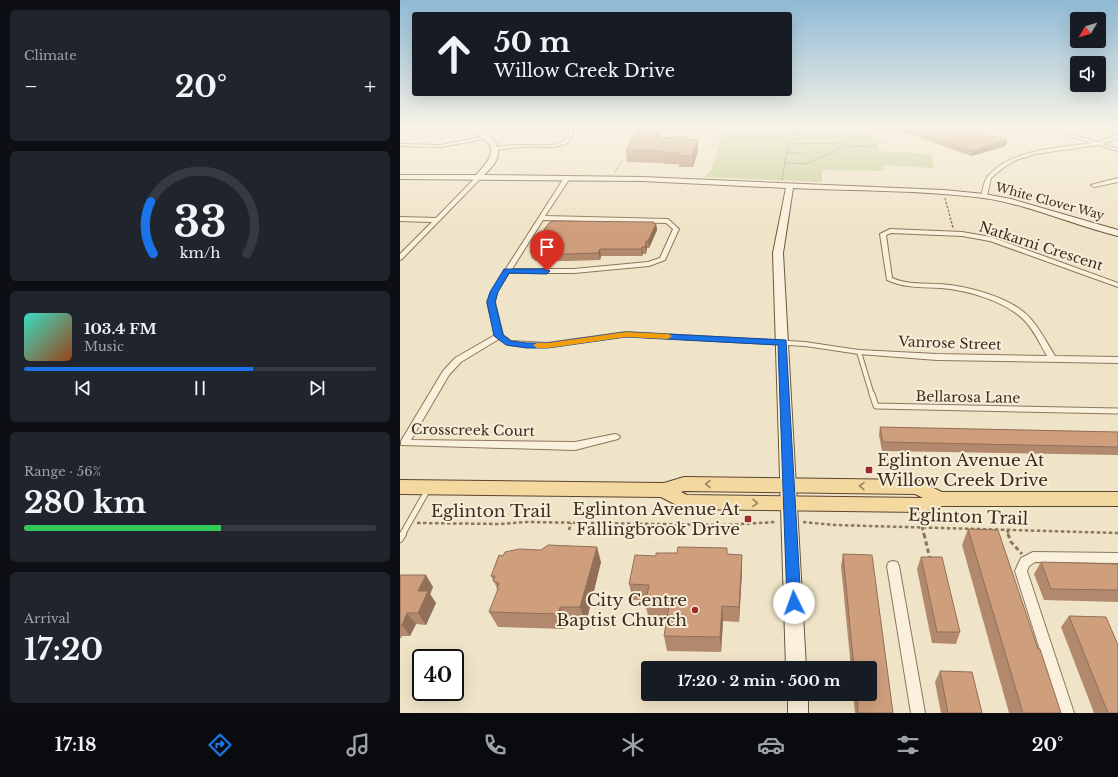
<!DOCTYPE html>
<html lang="en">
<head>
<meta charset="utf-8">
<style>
	body { margin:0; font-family:"Libre Baskerville",serif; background:#20242c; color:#f1f3f6; height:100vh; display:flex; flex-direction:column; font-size:15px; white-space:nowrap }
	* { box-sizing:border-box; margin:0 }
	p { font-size:13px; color:#9ea1a6 }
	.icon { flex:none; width:22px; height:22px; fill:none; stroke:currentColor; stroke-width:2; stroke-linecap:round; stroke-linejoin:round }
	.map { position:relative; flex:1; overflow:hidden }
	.drawer { display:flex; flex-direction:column; gap:10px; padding:10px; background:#0d0f14; width:400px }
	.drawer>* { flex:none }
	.top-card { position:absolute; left:12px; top:12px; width:380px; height:84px; border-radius:4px; box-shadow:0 4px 16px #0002; background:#171b24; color:#f1f3f6; overflow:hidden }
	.needle { width:26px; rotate:232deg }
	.tools { position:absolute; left:670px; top:12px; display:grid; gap:8px }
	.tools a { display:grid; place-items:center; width:36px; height:36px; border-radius:4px; background:#171b24; box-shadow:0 4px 16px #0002; font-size:20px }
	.speed { position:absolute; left:12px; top:649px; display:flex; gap:8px; font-size:20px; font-weight:700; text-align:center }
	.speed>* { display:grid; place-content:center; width:52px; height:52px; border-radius:50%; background:#171b24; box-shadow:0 4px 16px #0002; line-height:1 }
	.speed .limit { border:2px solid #111; border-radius:6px; background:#fff; color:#111 }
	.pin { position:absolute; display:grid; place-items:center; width:34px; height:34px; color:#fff; margin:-41px -17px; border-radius:50% 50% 50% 0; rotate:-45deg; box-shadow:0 0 4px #0007 }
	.pin .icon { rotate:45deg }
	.me { position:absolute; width:44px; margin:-22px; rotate:357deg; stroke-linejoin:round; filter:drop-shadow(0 0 3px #0008) }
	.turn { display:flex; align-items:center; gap:14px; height:84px; padding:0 16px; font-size:18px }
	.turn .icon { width:52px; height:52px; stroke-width:2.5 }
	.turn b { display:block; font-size:28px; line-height:34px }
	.big { font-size:30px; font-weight:800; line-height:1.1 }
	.drawer .tile { flex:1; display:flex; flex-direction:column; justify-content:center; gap:6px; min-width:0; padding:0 14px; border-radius:6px; background:#20242c }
	.drawer .dial { align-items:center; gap:0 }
	.dial svg { height:104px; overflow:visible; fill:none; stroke:#363941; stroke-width:7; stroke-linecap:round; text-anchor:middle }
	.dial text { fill:#f1f3f6; stroke:none }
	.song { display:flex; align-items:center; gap:12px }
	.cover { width:48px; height:48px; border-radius:6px; background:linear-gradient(135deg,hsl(170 70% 55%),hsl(20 70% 35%)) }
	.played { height:4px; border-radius:2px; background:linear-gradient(90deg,#1a73e8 65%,#363941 65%) }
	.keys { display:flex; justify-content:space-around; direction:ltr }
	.heat { display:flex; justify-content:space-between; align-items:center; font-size:22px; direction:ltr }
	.charge { height:6px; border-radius:3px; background:linear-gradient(90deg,#34c759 56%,#363941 0) }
	.trip { position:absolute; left:241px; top:661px; width:236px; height:40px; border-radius:4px; background:#171b24; box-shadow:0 4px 16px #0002; font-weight:800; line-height:40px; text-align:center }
	.tabs { display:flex; height:64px; justify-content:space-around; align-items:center; background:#090b0e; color:#9ea1a6 }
	.tabs .icon { width:28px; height:28px }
	.tabs .active { color:#1a73e8 }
	.tabs b { font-size:18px; color:#f1f3f6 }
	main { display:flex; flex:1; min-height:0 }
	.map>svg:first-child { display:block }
</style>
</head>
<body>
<main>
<section class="drawer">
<div class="tile"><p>Climate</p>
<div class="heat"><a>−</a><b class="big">20°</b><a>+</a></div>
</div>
<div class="tile dial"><svg viewBox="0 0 100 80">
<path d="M14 69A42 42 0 1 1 86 69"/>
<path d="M14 69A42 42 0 0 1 12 29" stroke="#1a73e8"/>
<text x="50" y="56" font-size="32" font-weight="700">33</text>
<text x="50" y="72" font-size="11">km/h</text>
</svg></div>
<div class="tile">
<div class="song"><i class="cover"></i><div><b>103.4 FM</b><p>Music</p></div></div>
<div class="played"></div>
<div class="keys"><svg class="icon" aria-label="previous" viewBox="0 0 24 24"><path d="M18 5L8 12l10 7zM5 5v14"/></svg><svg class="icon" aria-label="pause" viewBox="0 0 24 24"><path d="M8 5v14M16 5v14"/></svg><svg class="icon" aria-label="next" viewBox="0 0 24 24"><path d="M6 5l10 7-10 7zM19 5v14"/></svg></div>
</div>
<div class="tile"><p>Range · 56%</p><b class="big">280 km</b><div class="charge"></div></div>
<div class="tile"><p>Arrival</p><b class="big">17:20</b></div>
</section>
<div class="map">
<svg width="718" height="713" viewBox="0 0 718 713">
	<rect width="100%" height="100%" fill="#f0e4c8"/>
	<path fill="#c9cf9b" d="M 324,128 L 465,128 L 477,142 L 480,151 L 531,154 L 534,168 L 483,165 L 485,171 L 422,170 L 422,182 L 305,177 L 312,169 Z"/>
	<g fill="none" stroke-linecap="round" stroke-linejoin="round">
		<g stroke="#8d765c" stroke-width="6">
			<path id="lane-far2" d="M 459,352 L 472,395"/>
		</g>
		<g stroke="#8d765c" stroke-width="7">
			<g id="lane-far1">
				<path d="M 472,394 L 476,406 L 718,411"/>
				<path d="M 2,535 L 27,491"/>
			</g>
		</g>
		<g stroke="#8d765c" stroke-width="8">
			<path id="lane" d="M 0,539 L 3,534"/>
		</g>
		<g stroke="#8d765c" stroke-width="2">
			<g id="street">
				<path d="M 168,128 L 172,128 L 173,134 L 167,143 L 155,147 L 119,147 L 95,150 L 93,149 C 110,140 150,151 163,141 C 165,140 167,136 169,134 Z"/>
				<path d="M 645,128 L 650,128 L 698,142 L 718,135 L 718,138 L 702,144 L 718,149 L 718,151 L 698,145 L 635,154 L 616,160 L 603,168 L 591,178 L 587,196 L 582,197 L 581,196 C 583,190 584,180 588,176 C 611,149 659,148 692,143 Z"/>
				<path d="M 87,136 L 89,137 L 89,138 L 41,147 L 0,146 L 0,144 L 41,145 Z"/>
				<path d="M 167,176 L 170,178 L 145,216 L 268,219 L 279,229 L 265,260 L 249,266 L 174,273 L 109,273 L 97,292 L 95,302 L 103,335 L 111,341 L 147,343 L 226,332 L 405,342 L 459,350 L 537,354 L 647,356 C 640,344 634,330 624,320 C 605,301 567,290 541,288 C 522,287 504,288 487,280 L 480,234 L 490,229 L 562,232 L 591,237 L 718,283 L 718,287 L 590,241 L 562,236 L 491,233 L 486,235 L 492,278 C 508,285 524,283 540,284 C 568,286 611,297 630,318 C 640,329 647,343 655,356 L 718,357 L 718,363 L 537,360 L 459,354 L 405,346 L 226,336 L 147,347 L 127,347 L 109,345 L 99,339 L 61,362 L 49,375 L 11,440 L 175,442 L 215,434 L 218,435 L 220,437 L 218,439 L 175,450 L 1,445 L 1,441 L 43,371 L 55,358 L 95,335 L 87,302 L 91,292 L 164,178 ZM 143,220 L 266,223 L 273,229 L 260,258 L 248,262 L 174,269 L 112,269 Z"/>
				<path d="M 76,177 L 81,178 L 2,259 L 0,260 L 0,254 L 32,222 L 0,221 L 0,217 L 36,218 Z"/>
				<path d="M 718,178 L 718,182 L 694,187 L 691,185 Z"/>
				<path d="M 633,552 L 718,553 L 718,563 L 635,562 L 629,566 L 627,571 L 674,713 L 660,713 L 615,571 L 621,558 Z"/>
				<path d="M 493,561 L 497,562 L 499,566 L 525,713 L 511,713 L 487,566 L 489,562 Z"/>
			</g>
		</g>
		<g stroke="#6f573f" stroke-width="2">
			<g id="secondary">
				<path d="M 64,128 C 76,127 98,136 98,151 C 99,161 90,169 84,175 L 242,177 L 544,190 L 584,194 L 611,199 L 718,230 L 718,236 C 673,225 630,205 584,198 C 522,190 456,191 393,188 L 383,253 L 406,668 L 386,668 L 373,253 L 386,188 L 242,181 L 0,179 L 0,175 L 76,175 C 87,163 101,149 81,137 C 75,133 69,132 64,128 Z"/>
				<rect x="388" y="694" width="20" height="19"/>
			</g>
		</g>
		<g stroke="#5b4430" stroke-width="2">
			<path id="primary" d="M 284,477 L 517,480 L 542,492 L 718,492 L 718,506 L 540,506 L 522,512 L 284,509 L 261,497 L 0,494 L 0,480 L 264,483 ZM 284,491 L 515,494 L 523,498 L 287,495 L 281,492 Z"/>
		</g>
		<g stroke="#8d765c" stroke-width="1" stroke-dasharray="2 1" stroke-linecap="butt">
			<path d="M 388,144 L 440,143 L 448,145"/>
			<path d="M 310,148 L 325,128"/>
			<path d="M 387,153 L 402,153"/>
			<path d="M 385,163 L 405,164 L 432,153 L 441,147 L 471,146 L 490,140"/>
			<path d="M 215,172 L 223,159"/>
			<path d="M 382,180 L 388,143 L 396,137 L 399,128"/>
		</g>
		<path stroke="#8d765c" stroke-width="1.5" stroke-dasharray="2.5 1.5" stroke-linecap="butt" d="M 545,198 L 553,228"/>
		<g stroke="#8d765c" stroke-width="2.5" stroke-dasharray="3.5 2.5" stroke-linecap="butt">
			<path d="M 403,522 L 435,525 L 718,533"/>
			<path d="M 17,523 L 100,524 L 127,522 L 325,525 L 376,522"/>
			<path d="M 522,527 L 524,535"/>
			<path d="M 169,530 L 171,523"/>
			<path d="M 607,530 L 609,535"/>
		</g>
		<g stroke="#8d765c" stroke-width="3" stroke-dasharray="4.5 3" stroke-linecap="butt">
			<path d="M 524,534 L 530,559"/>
			<path d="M 608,534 L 611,542 L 622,554"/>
		</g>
		<use href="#lane-far2" stroke="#faf1dc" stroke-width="4"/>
		<use href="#lane-far1" stroke="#faf1dc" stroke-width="5"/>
		<use href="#lane" stroke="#faf1dc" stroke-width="6"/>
		<use href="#street" fill="#faf1dc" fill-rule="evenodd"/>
		<use href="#secondary" fill="#faf1dc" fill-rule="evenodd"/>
		<use href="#primary" fill="#f3d9a0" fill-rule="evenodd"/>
	</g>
	<g fill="#b2896c">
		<path d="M 505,128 L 566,128 L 592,137 L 607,140 L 606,146 L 571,156 L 505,132 Z"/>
		<path d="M 287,137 L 287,140 L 298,140 L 298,151 L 293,167 L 279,167 L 279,164 L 264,164 L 263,163 L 227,162 L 226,150 L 260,138 Z"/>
		<path d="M 254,222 L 254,223 L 256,224 L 257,230 L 249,248 L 247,248 L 246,254 L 243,254 L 242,256 L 201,256 L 200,260 L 168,261 L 135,261 L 134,259 L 132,259 L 130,252 Z"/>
		<path d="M 480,427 L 718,432 L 718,455 L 482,451 L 479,435 Z"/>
		<path d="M 568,529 L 638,649 L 661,713 L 609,713 L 562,545 Z"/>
		<path d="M 327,548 L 327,554 L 342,555 L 342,571 L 339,622 L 323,621 L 321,652 L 267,651 L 264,636 L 267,620 L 249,619 L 245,604 L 246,600 L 233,600 L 229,584 L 256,556 Z"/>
		<path d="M 443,554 L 493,713 L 455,713 L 453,694 L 470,694 L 470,668 L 451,668 L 441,566 Z"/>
		<path d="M 103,556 L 201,562 L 186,623 L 166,622 L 164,629 L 98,627 L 89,612 L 98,590 L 91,576 Z"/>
		<path d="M 521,557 L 560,632 L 556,644 L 532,643 L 517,569 Z"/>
		<path d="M 641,562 L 718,564 L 718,602 L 644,600 L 634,574 Z"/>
		<path d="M 0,576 L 33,587 L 30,594 L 36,603 L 26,625 L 16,624 L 10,636 L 2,636 L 1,638 L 0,638 Z"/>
		<path d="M 669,616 L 718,713 L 694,713 L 661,627 Z"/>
		<path d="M 540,671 L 582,713 L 541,713 L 535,682 Z"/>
	</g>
	<g fill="#916f58">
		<path d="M 259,129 L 260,140 L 254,138 Z"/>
		<path d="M 298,140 L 298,151 L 293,167 L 292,156 Z"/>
		<path d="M 607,140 L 606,146 L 571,156 L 572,151 Z"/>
		<path d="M 254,222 L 254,227 L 256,224 L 257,230 L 249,248 L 248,241 Z"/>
		<path d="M 246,241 L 247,248 L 246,254 L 245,247 Z"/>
		<path d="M 242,247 L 243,254 L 242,256 L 241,249 Z"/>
		<path d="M 200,249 L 201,256 L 200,260 L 198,253 Z"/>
		<path d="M 197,547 L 201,562 L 186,623 L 180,607 Z"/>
		<path d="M 342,555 L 342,571 L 339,622 L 339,607 Z"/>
		<path d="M 26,575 L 33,587 L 30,594 L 36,603 L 26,625 L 18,613 L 18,591 Z"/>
		<path d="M 322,606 L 323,621 L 321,652 L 320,637 Z"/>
		<path d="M 160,607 L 166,622 L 164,629 L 158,614 Z"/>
		<path d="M 7,613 L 16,624 L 10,636 L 2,625 Z"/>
	</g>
	<g fill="#cf9f7d" stroke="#916f58">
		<path d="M 508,128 L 566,128 L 592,137 L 594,136 L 607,140 L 572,151 Z"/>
		<path d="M 237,129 L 259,129 L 254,138 L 287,137 L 286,139 L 298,140 L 292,156 L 278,156 L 280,153 L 262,152 L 263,151 L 226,150 Z"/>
		<path d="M 155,221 L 254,222 L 253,223 L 256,224 L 248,241 L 246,241 L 245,247 L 242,247 L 241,249 L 200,249 L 198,253 L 167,254 L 133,254 L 134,252 L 130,252 L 146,227 L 150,222 Z"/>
		<path d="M 480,427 L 718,432 L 718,447 L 483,442 Z"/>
		<path d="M 568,529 L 598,530 L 638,649 L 640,649 L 661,713 L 623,713 Z"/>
		<path d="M 148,545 L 197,547 L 180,607 L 160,607 L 158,614 L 89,612 L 98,589 L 97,589 L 99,583 L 93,581 L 95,576 L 91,576 L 99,555 L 103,556 L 105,552 L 119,549 L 141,550 Z"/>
		<path d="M 278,547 L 327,548 L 327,554 L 342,555 L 339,607 L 322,606 L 320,637 L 264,636 L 269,605 L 245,604 L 249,585 L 229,584 L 235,555 L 256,556 L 256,553 L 277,553 Z"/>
		<path d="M 443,554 L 472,555 L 493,713 L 458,713 L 457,694 L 470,694 L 470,668 L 454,668 Z"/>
		<path d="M 521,557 L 542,557 L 560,632 L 537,632 Z"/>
		<path d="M 641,562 L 718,564 L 718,590 L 651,589 Z"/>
		<path d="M 0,575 L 26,575 L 18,591 L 28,591 L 18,613 L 7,613 L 2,625 L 0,625 Z"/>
		<path d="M 669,616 L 706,617 L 718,645 L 718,713 L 708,713 Z"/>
		<path d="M 540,671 L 572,672 L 582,713 L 548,713 Z"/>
	</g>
	<defs><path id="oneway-chevron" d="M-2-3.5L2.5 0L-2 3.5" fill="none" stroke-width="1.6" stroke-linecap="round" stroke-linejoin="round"/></defs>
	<g stroke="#988460">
		<use href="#oneway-chevron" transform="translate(308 484) rotate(-179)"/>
		<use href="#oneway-chevron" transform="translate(462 486) rotate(-179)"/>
		<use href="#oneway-chevron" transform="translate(355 503) rotate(1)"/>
	</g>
	<linearGradient id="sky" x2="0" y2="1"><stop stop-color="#8fbad6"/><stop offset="0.56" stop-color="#f8f3e6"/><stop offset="1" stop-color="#f8f3e6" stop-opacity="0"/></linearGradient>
	<rect width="718" height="227" fill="url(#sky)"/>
	<path fill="#1a73e8" stroke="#114b97" d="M 104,269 L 147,269 L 150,271 L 147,274 L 109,273 L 98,292 L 95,302 L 103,335 L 111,341 L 127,343 L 148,343 L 226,332 L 386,340 L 401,603 L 399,607 L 394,609 L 389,607 L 387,603 L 378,345 L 226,337 L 148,348 L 127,348 L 106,345 L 94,336 L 87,302 L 90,292 Z"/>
	<path fill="#f59e0b" d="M 226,332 L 268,334 L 272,336 L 268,339 L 226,337 L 148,348 L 137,348 L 133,345 L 137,343 L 148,343 Z"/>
	<g fill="#9e2a2b" stroke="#f7eed8" stroke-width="1.5">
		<rect x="465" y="466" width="8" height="8" rx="2"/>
		<rect x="344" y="515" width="8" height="8" rx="2"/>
		<circle cx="295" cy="610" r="4"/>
	</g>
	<g text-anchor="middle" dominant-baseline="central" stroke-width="4" stroke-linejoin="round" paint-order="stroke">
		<g font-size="12" fill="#3d2e20" stroke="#f7eed8">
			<text transform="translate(650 201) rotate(15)">White Clover Way</text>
		</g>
		<g font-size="14" fill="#3d2e20" stroke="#f7eed8">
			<text transform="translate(641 246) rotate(18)">Natkarni Crescent</text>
			<text transform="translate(550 343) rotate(2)">Vanrose Street</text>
			<text transform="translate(568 397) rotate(1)">Bellarosa Lane</text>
			<text transform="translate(73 430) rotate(1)">Crosscreek Court</text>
		</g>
		<g font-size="17" fill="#3d2e20" stroke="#f7eed8" text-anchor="end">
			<text x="477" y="460" text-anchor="start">Eglinton Avenue At<tspan x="477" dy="20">Willow Creek Drive</tspan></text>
			<text x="340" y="509">Eglinton Avenue At<tspan x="340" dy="20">Fallingbrook Drive</tspan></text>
			<text x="287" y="600">City Centre<tspan x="287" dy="20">Baptist Church</tspan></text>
		</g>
		<g font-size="17" fill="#3d2e20" stroke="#f7eed8">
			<text x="91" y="511">Eglinton Trail</text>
			<text transform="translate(568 517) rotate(2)">Eglinton Trail</text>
		</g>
	</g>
</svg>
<div class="tools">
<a><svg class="needle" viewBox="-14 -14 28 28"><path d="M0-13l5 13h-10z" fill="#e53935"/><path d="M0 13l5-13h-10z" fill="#9ea1a6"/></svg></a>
<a><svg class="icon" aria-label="sound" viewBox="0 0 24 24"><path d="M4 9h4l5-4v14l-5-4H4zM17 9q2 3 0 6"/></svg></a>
</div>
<div class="speed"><div class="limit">40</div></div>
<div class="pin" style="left:147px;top:271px;background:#d93025"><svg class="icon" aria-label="arrive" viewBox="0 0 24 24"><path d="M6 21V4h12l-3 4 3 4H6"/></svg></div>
<svg class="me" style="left:394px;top:603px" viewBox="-20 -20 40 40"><circle r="19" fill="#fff"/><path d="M0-13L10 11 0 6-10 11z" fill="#1a73e8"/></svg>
<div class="trip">17:20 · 2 min · 500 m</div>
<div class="top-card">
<div class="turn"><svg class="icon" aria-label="ahead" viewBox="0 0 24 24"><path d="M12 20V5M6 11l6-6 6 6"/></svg><div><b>50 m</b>Willow Creek Drive</div></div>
</div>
</div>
</main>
<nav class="tabs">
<b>17:18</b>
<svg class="icon active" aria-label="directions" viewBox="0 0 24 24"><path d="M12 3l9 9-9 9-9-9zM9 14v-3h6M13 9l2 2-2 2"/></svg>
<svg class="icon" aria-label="music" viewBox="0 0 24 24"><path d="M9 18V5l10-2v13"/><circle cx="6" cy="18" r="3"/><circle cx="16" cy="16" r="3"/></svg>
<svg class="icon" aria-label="phone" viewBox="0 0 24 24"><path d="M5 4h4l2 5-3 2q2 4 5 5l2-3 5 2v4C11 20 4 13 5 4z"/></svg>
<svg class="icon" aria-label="climate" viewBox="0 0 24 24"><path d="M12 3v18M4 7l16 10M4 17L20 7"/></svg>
<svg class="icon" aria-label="car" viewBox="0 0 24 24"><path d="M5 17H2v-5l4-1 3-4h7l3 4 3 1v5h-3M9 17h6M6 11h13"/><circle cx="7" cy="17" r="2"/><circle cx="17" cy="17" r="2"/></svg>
<svg class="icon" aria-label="filters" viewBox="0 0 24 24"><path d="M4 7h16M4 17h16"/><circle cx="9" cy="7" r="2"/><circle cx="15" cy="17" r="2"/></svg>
<b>20°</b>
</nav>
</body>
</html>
